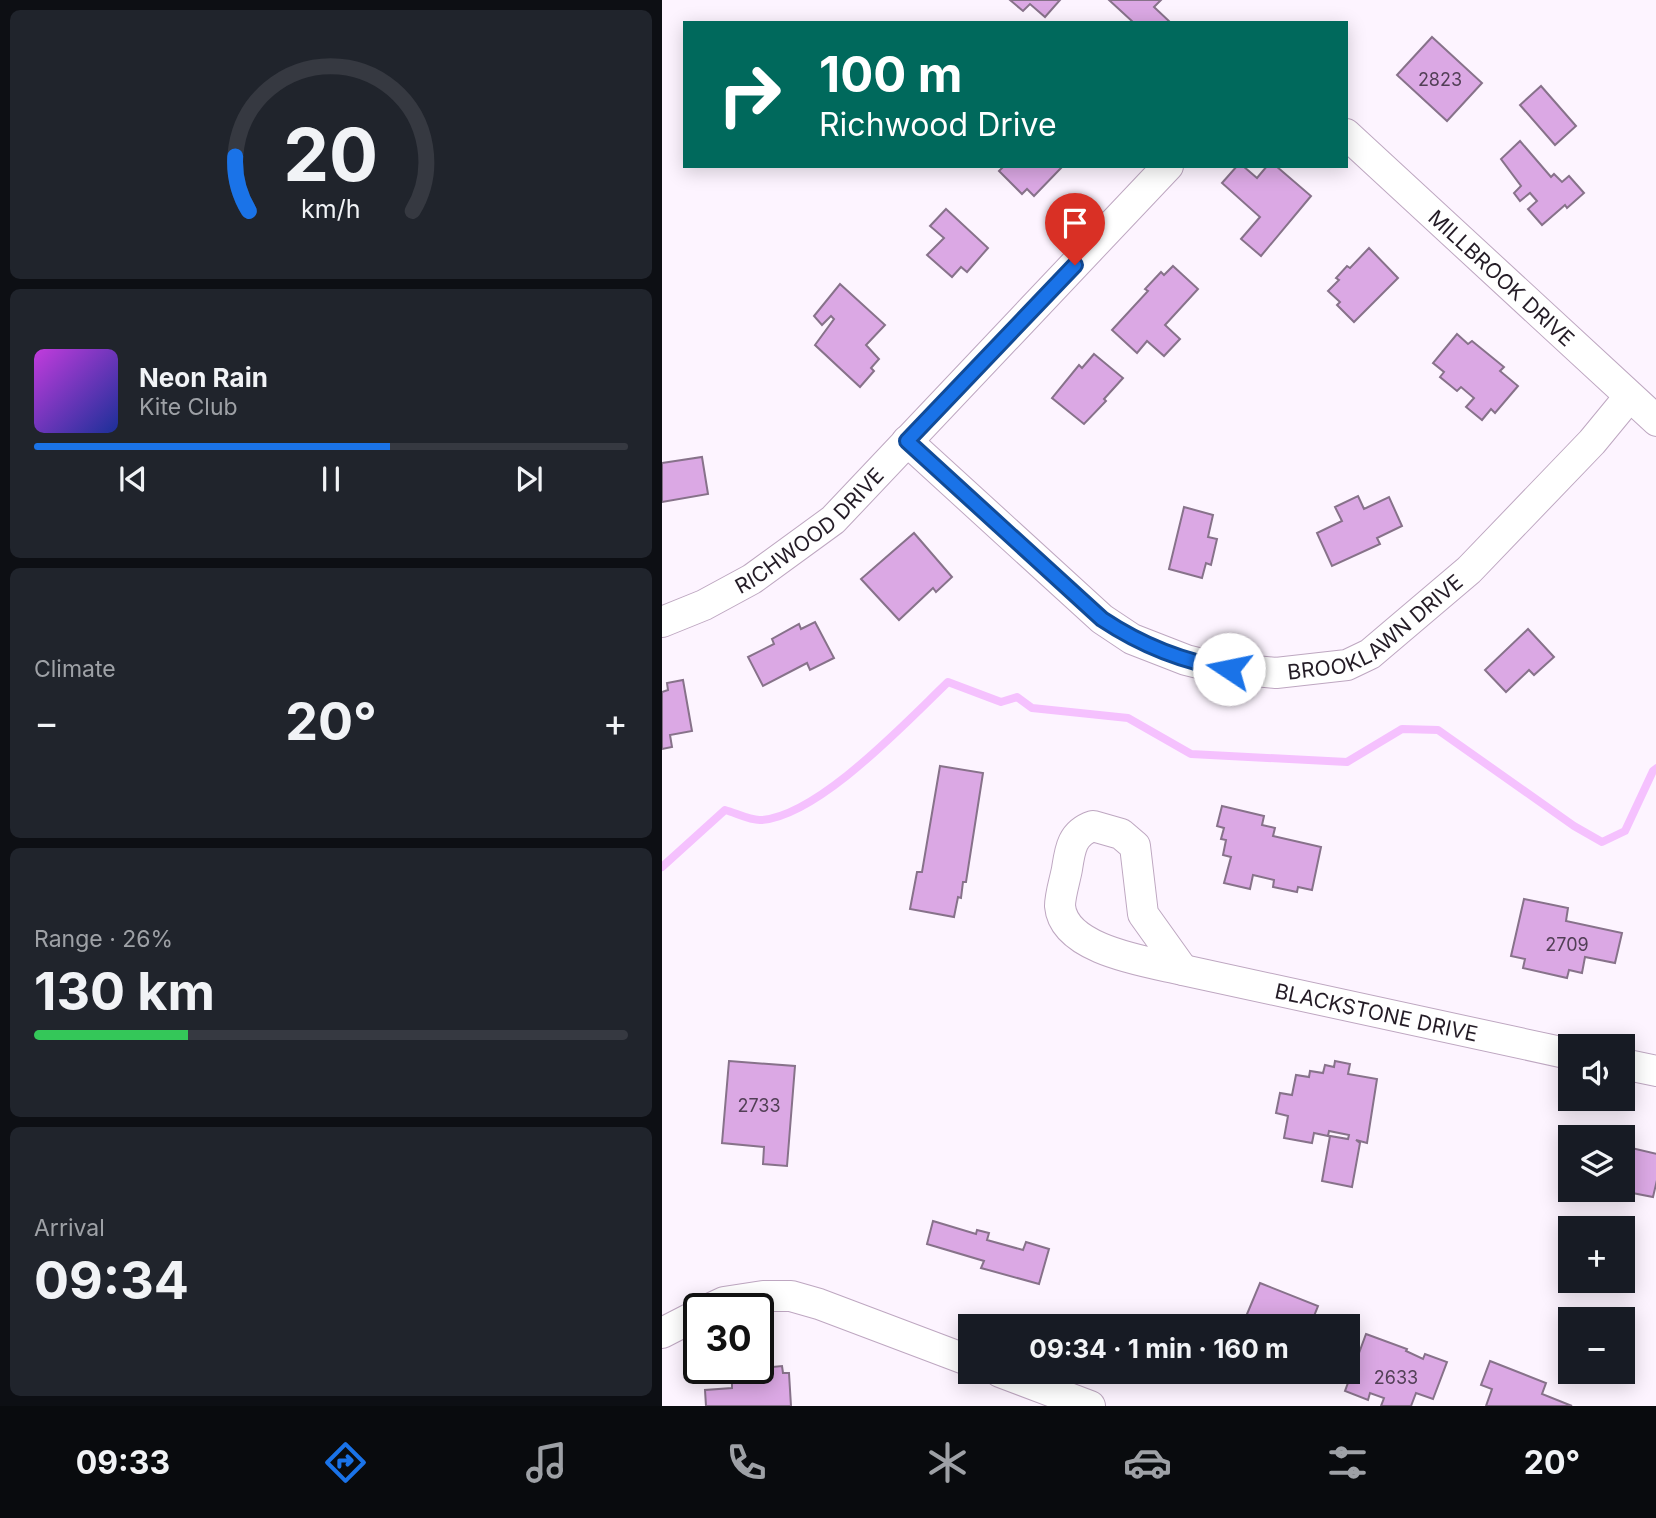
<!DOCTYPE html>
<html lang="en">
<head>
<meta charset="utf-8">
<style>
	body { margin:0; font-family:Inter,sans-serif; background:#20242c; color:#f1f3f6; height:100vh; display:flex; flex-direction:column; font-size:26px; white-space:nowrap }
	* { box-sizing:border-box; margin:0 }
	p { font-size:23px; color:#9ea1a6 }
	.icon { flex:none; width:38px; height:38px; fill:none; stroke:currentColor; stroke-width:2; stroke-linecap:round; stroke-linejoin:round }
	.map { position:relative; flex:1; overflow:hidden }
	.sheet { display:flex; flex-direction:column; gap:10px; padding:10px; background:#0d0f14; width:662px }
	.sheet>* { flex:none }
	.guide { position:absolute; left:21px; top:21px; width:665px; height:147px; border-radius:0px; box-shadow:0 4px 18px #0003; background:#00695c; color:#fff; overflow:hidden }
	.buttons { position:absolute; left:896px; top:1034px; display:grid; gap:14px }
	.buttons a { display:grid; place-items:center; width:77px; height:77px; border-radius:0px; background:#171b24; box-shadow:0 4px 18px #0003; font-size:35px }
	.speed { position:absolute; left:21px; top:1293px; display:flex; gap:14px; font-size:35px; font-weight:700; text-align:center }
	.speed>* { display:grid; place-content:center; width:91px; height:91px; border-radius:50%; background:#171b24; box-shadow:0 4px 18px #0003; line-height:1 }
	.speed .limit { border:4px solid #111; border-radius:10px; background:#fff; color:#111 }
	.pin { position:absolute; display:grid; place-items:center; width:60px; height:60px; color:#fff; margin:-72px -30px; border-radius:50% 50% 50% 0; rotate:-45deg; box-shadow:0 0 7px #0007 }
	.pin .icon { rotate:45deg }
	.me { position:absolute; width:77px; margin:-38px; rotate:281deg; stroke-linejoin:round; filter:drop-shadow(0 0 5px #0008) }
	.turn { display:flex; align-items:center; gap:24px; height:147px; padding:0 21px; font-size:32px }
	.turn .icon { width:91px; height:91px; stroke-width:2.5 }
	.turn b { display:block; font-size:49px; line-height:60px }
	.big { font-size:52px; font-weight:700; line-height:1.1 }
	.sheet .widget { flex:1; display:flex; flex-direction:column; justify-content:center; gap:10px; min-width:0; padding:0 24px; border-radius:10px; background:#20242c }
	.sheet .dial { align-items:center; gap:0 }
	.dial svg { height:182px; overflow:visible; fill:none; stroke:#363941; stroke-width:7; stroke-linecap:round; text-anchor:middle }
	.dial text { fill:#f1f3f6; stroke:none }
	.song { display:flex; align-items:center; gap:21px }
	.cover { width:84px; height:84px; border-radius:10px; background:linear-gradient(135deg,hsl(290 70% 55%),hsl(230 70% 35%)) }
	.played { height:7px; border-radius:4px; background:linear-gradient(90deg,#1a73e8 60%,#363941 60%) }
	.keys { display:flex; justify-content:space-around; direction:ltr }
	.heat { display:flex; justify-content:space-between; align-items:center; font-size:38px; direction:ltr }
	.charge { height:10px; border-radius:5px; background:linear-gradient(90deg,#34c759 26%,#363941 0) }
	.trip { position:absolute; left:296px; top:1314px; width:402px; height:70px; border-radius:0px; background:#171b24; box-shadow:0 4px 18px #0003; font-weight:700; line-height:70px; text-align:center }
	.tabs { display:flex; height:112px; justify-content:space-around; align-items:center; background:#090b0e; color:#9ea1a6 }
	.tabs .icon { width:49px; height:49px }
	.tabs .selected { color:#1a73e8 }
	.tabs b { font-size:32px; color:#f1f3f6 }
	main { display:flex; flex:1; min-height:0 }
	.map>svg:first-child { display:block }
</style>
</head>
<body>
<main>
<section class="sheet">
<div class="widget dial"><svg viewBox="0 0 100 80">
<path d="M14 69A42 42 0 1 1 86 69"/>
<path d="M14 69A42 42 0 0 1 8 45" stroke="#1a73e8"/>
<text x="50" y="56" font-size="32" font-weight="700">20</text>
<text x="50" y="72" font-size="11">km/h</text>
</svg></div>
<div class="widget">
<div class="song"><i class="cover"></i><div><b>Neon Rain</b><p>Kite Club</p></div></div>
<div class="played"></div>
<div class="keys"><svg class="icon" aria-label="previous" viewBox="0 0 24 24"><path d="M18 5L8 12l10 7zM5 5v14"/></svg><svg class="icon" aria-label="pause" viewBox="0 0 24 24"><path d="M8 5v14M16 5v14"/></svg><svg class="icon" aria-label="next" viewBox="0 0 24 24"><path d="M6 5l10 7-10 7zM19 5v14"/></svg></div>
</div>
<div class="widget"><p>Climate</p>
<div class="heat"><a>−</a><b class="big">20°</b><a>+</a></div>
</div>
<div class="widget"><p>Range · 26%</p><b class="big">130 km</b><div class="charge"></div></div>
<div class="widget"><p>Arrival</p><b class="big">09:34</b></div>
</section>
<div class="map">
<svg width="995" height="1406" viewBox="0 0 995 1406">
	<rect width="100%" height="100%" fill="#fdf4ff"/>
	<g fill="none" stroke-linecap="round" stroke-linejoin="round">
		<path stroke="#f5c1fe" stroke-width="8" d="M 0,867 L 63,810 C 74,813 89,821 99,820 C 157,816 245,721 286,682 L 339,702 L 355,697 L 370,708 L 466,718 L 529,754 L 685,762 L 740,729 L 776,730 L 912,826 L 940,842 L 963,831 L 991,771 L 995,768"/>
	</g>
	<g fill="#dba8e4" stroke="#87728a" stroke-width="2">
		<path d="M 348,0 L 398,0 L 383,17 L 368,4 L 361,11 Z"/>
		<path d="M 447,0 L 499,0 L 492,7 L 509,23 L 472,23 Z"/>
		<path d="M 770,37 L 820,83 L 785,121 L 735,75 Z"/>
		<path d="M 879,86 L 914,126 L 893,145 L 858,105 Z"/>
		<path d="M 858,141 L 889,177 L 892,174 L 900,182 L 907,176 L 922,193 L 905,208 L 903,205 L 880,225 L 866,209 L 875,201 L 868,193 L 858,201 L 852,193 L 859,186 L 839,159 Z"/>
		<path d="M 342,166 L 399,166 L 400,167 L 372,196 L 365,189 L 360,194 L 337,171 Z"/>
		<path d="M 575,166 L 581,166 L 595,178 L 605,166 L 614,166 L 649,196 L 599,256 L 579,239 L 598,217 L 560,183 Z"/>
		<path d="M 284,209 L 326,248 L 305,272 L 299,267 L 290,277 L 265,255 L 282,238 L 268,226 Z"/>
		<path d="M 707,248 L 736,278 L 692,322 L 675,305 L 678,302 L 666,291 L 677,280 L 674,278 L 685,266 L 688,268 Z"/>
		<path d="M 511,266 L 536,289 L 503,325 L 518,339 L 502,356 L 485,341 L 475,353 L 450,330 L 486,291 L 483,289 L 499,272 L 502,275 Z"/>
		<path d="M 178,284 L 223,325 L 204,345 L 217,359 L 209,368 L 212,371 L 198,387 L 153,345 L 172,319 L 169,316 L 160,325 L 152,316 Z"/>
		<path d="M 795,334 L 806,344 L 810,341 L 842,367 L 838,371 L 856,386 L 833,413 L 829,409 L 820,420 L 804,407 L 812,398 L 799,387 L 795,391 L 778,377 L 782,372 L 771,363 Z"/>
		<path d="M 432,354 L 461,378 L 442,399 L 444,401 L 422,424 L 390,398 L 417,365 L 420,368 Z"/>
		<path d="M 40,457 L 46,494 L 0,502 L 0,463 Z"/>
		<path d="M 696,496 L 702,509 L 727,497 L 740,526 L 715,538 L 718,544 L 670,566 L 655,533 L 680,521 L 673,507 Z"/>
		<path d="M 522,507 L 551,515 L 546,537 L 555,539 L 549,565 L 544,563 L 540,578 L 507,569 Z"/>
		<path d="M 252,533 L 290,577 L 274,592 L 271,588 L 237,620 L 199,579 Z"/>
		<path d="M 153,622 L 172,658 L 148,670 L 145,663 L 101,686 L 86,657 L 112,644 L 110,639 L 137,624 L 139,629 Z"/>
		<path d="M 866,629 L 892,657 L 872,675 L 867,670 L 844,692 L 823,670 Z"/>
		<path d="M 21,680 L 30,731 L 8,735 L 10,747 L 0,749 L 0,692 L 6,690 L 5,683 Z"/>
		<path d="M 278,766 L 321,773 L 304,882 L 301,882 L 299,898 L 296,897 L 292,917 L 248,909 L 255,872 L 260,872 Z"/>
		<path d="M 560,806 L 602,816 L 600,825 L 613,828 L 611,836 L 659,847 L 650,890 L 636,887 L 635,892 L 611,887 L 612,880 L 591,875 L 588,889 L 562,883 L 569,857 L 561,855 L 564,840 L 559,839 L 562,828 L 555,826 Z"/>
		<path d="M 862,899 L 906,908 L 904,921 L 960,933 L 953,963 L 923,957 L 920,973 L 907,970 L 905,978 L 861,968 L 863,959 L 849,956 Z"/>
		<path d="M 67,1061 L 133,1066 L 125,1166 L 101,1164 L 102,1147 L 60,1143 Z"/>
		<path d="M 673,1061 L 688,1064 L 686,1074 L 715,1079 L 705,1143 L 694,1140 L 698,1143 L 690,1187 L 660,1181 L 668,1136 L 686,1139 L 687,1135 L 667,1131 L 666,1136 L 652,1133 L 650,1143 L 622,1138 L 626,1116 L 614,1113 L 618,1093 L 630,1095 L 634,1075 L 647,1077 L 648,1071 L 661,1073 L 663,1065 L 672,1067 Z"/>
		<path d="M 909,1134 L 923,1138 L 908,1138 L 908,1170 L 900,1167 Z"/>
		<path d="M 961,1146 L 995,1154 L 995,1180 L 991,1197 L 955,1190 L 961,1190 Z"/>
		<path d="M 271,1221 L 314,1234 L 315,1230 L 327,1233 L 325,1240 L 361,1250 L 364,1242 L 387,1249 L 377,1284 L 319,1268 L 322,1261 L 265,1244 Z"/>
		<path d="M 598,1283 L 656,1306 L 648,1326 L 580,1326 Z"/>
		<path d="M 704,1334 L 745,1349 L 744,1351 L 761,1359 L 763,1354 L 785,1362 L 771,1399 L 754,1393 L 749,1406 L 719,1406 L 722,1398 L 708,1393 L 706,1400 L 683,1391 Z"/>
		<path d="M 828,1361 L 884,1383 L 880,1394 L 910,1406 L 824,1406 L 830,1389 L 819,1385 Z"/>
		<path d="M 120,1366 L 121,1373 L 127,1373 L 129,1406 L 44,1406 L 43,1390 L 70,1388 L 70,1378 L 100,1375 L 99,1368 Z"/>
	</g>
	<g fill="none" stroke-linecap="round" stroke-linejoin="round">
		<g stroke="#bea7c1" stroke-width="32">
			<g id="minor">
				<path id="s1" d="M 684,134 L 995,421"/>
				<path id="s2" d="M 245,441 L 440,619 L 470,639 L 524,660 L 552,667 L 614,673 L 685,665 L 708,654 L 807,570 L 930,442 L 967,397"/>
				<path id="s3" d="M 0,622 L 42,605 L 90,579 L 171,520 L 506,166"/>
				<path d="M 431,826 L 459,834 L 473,846 L 481,914 L 521,970 C 488,962 402,951 398,906 C 398,895 403,880 405,869 C 408,849 410,833 431,826 Z"/>
				<path id="s4" d="M 521,970 L 908,1054"/>
				<path d="M 961,1064 L 995,1071"/>
				<path d="M 47,1309 L 62,1302 L 101,1296 L 129,1296 L 157,1304 L 308,1361"/>
				<path d="M 0,1333 L 37,1314"/>
				<path d="M 338,1372 L 428,1406"/>
			</g>
		</g>
		<use href="#minor" stroke="#fff" stroke-width="30"/>
	</g>
	<g fill="none" stroke-linecap="round" stroke-linejoin="round">
		<g stroke="#114b97" stroke-width="18">
			<path id="route" d="M 413,265 L 245,441 L 440,619 C 479,645 521,662 567,669"/>
		</g>
		<use href="#route" stroke="#1a73e8" stroke-width="12"/>
	</g>
	<g text-anchor="middle" dominant-baseline="central" stroke-width="7" stroke-linejoin="round" paint-order="stroke">
		<g font-size="18" fill="#523f56">
			<text x="778" y="79">2823</text>
			<text x="905" y="944">2709</text>
			<text x="97" y="1105">2733</text>
			<text x="734" y="1377">2633</text>
		</g>
		<g font-size="21" fill="#241c26" stroke="#fff">
			<text stroke="none"><textPath href="#s1" startOffset="212">MILLBROOK DRIVE</textPath></text>
			<text stroke="none"><textPath href="#s3" startOffset="175">RICHWOOD DRIVE</textPath></text>
			<text stroke="none"><textPath href="#s2" startOffset="562">BROOKLAWN DRIVE</textPath></text>
			<text stroke="none"><textPath href="#s4" startOffset="198">BLACKSTONE DRIVE</textPath></text>
		</g>
	</g>
</svg>
<div class="buttons">
<a><svg class="icon" aria-label="sound" viewBox="0 0 24 24"><path d="M4 9h4l5-4v14l-5-4H4zM17 9q2 3 0 6"/></svg></a>
<a><svg class="icon" aria-label="layers" viewBox="0 0 24 24"><path d="M12 4l9 5-9 5-9-5zM3 14l9 5 9-5"/></svg></a>
<a>+</a>
<a>−</a>
</div>
<div class="speed"><div class="limit">30</div></div>
<div class="pin" style="left:413px;top:265px;background:#d93025"><svg class="icon" aria-label="arrive" viewBox="0 0 24 24"><path d="M6 21V4h12l-3 4 3 4H6"/></svg></div>
<svg class="me" style="left:567px;top:669px" viewBox="-20 -20 40 40"><circle r="19" fill="#fff"/><path d="M0-13L10 11 0 6-10 11z" fill="#1a73e8"/></svg>
<div class="trip">09:34 · 1 min · 160 m</div>
<div class="guide">
<div class="turn"><svg class="icon" aria-label="right" viewBox="0 0 24 24"><path d="M7 20v-9h11M14 6l5 5-5 5"/></svg><div><b>100 m</b>Richwood Drive</div></div>
</div>
</div>
</main>
<nav class="tabs">
<b>09:33</b>
<svg class="icon selected" aria-label="directions" viewBox="0 0 24 24"><path d="M12 3l9 9-9 9-9-9zM9 14v-3h6M13 9l2 2-2 2"/></svg>
<svg class="icon" aria-label="music" viewBox="0 0 24 24"><path d="M9 18V5l10-2v13"/><circle cx="6" cy="18" r="3"/><circle cx="16" cy="16" r="3"/></svg>
<svg class="icon" aria-label="phone" viewBox="0 0 24 24"><path d="M5 4h4l2 5-3 2q2 4 5 5l2-3 5 2v4C11 20 4 13 5 4z"/></svg>
<svg class="icon" aria-label="climate" viewBox="0 0 24 24"><path d="M12 3v18M4 7l16 10M4 17L20 7"/></svg>
<svg class="icon" aria-label="car" viewBox="0 0 24 24"><path d="M5 17H2v-5l4-1 3-4h7l3 4 3 1v5h-3M9 17h6M6 11h13"/><circle cx="7" cy="17" r="2"/><circle cx="17" cy="17" r="2"/></svg>
<svg class="icon" aria-label="filters" viewBox="0 0 24 24"><path d="M4 7h16M4 17h16"/><circle cx="9" cy="7" r="2"/><circle cx="15" cy="17" r="2"/></svg>
<b>20°</b>
</nav>
</body>
</html>
